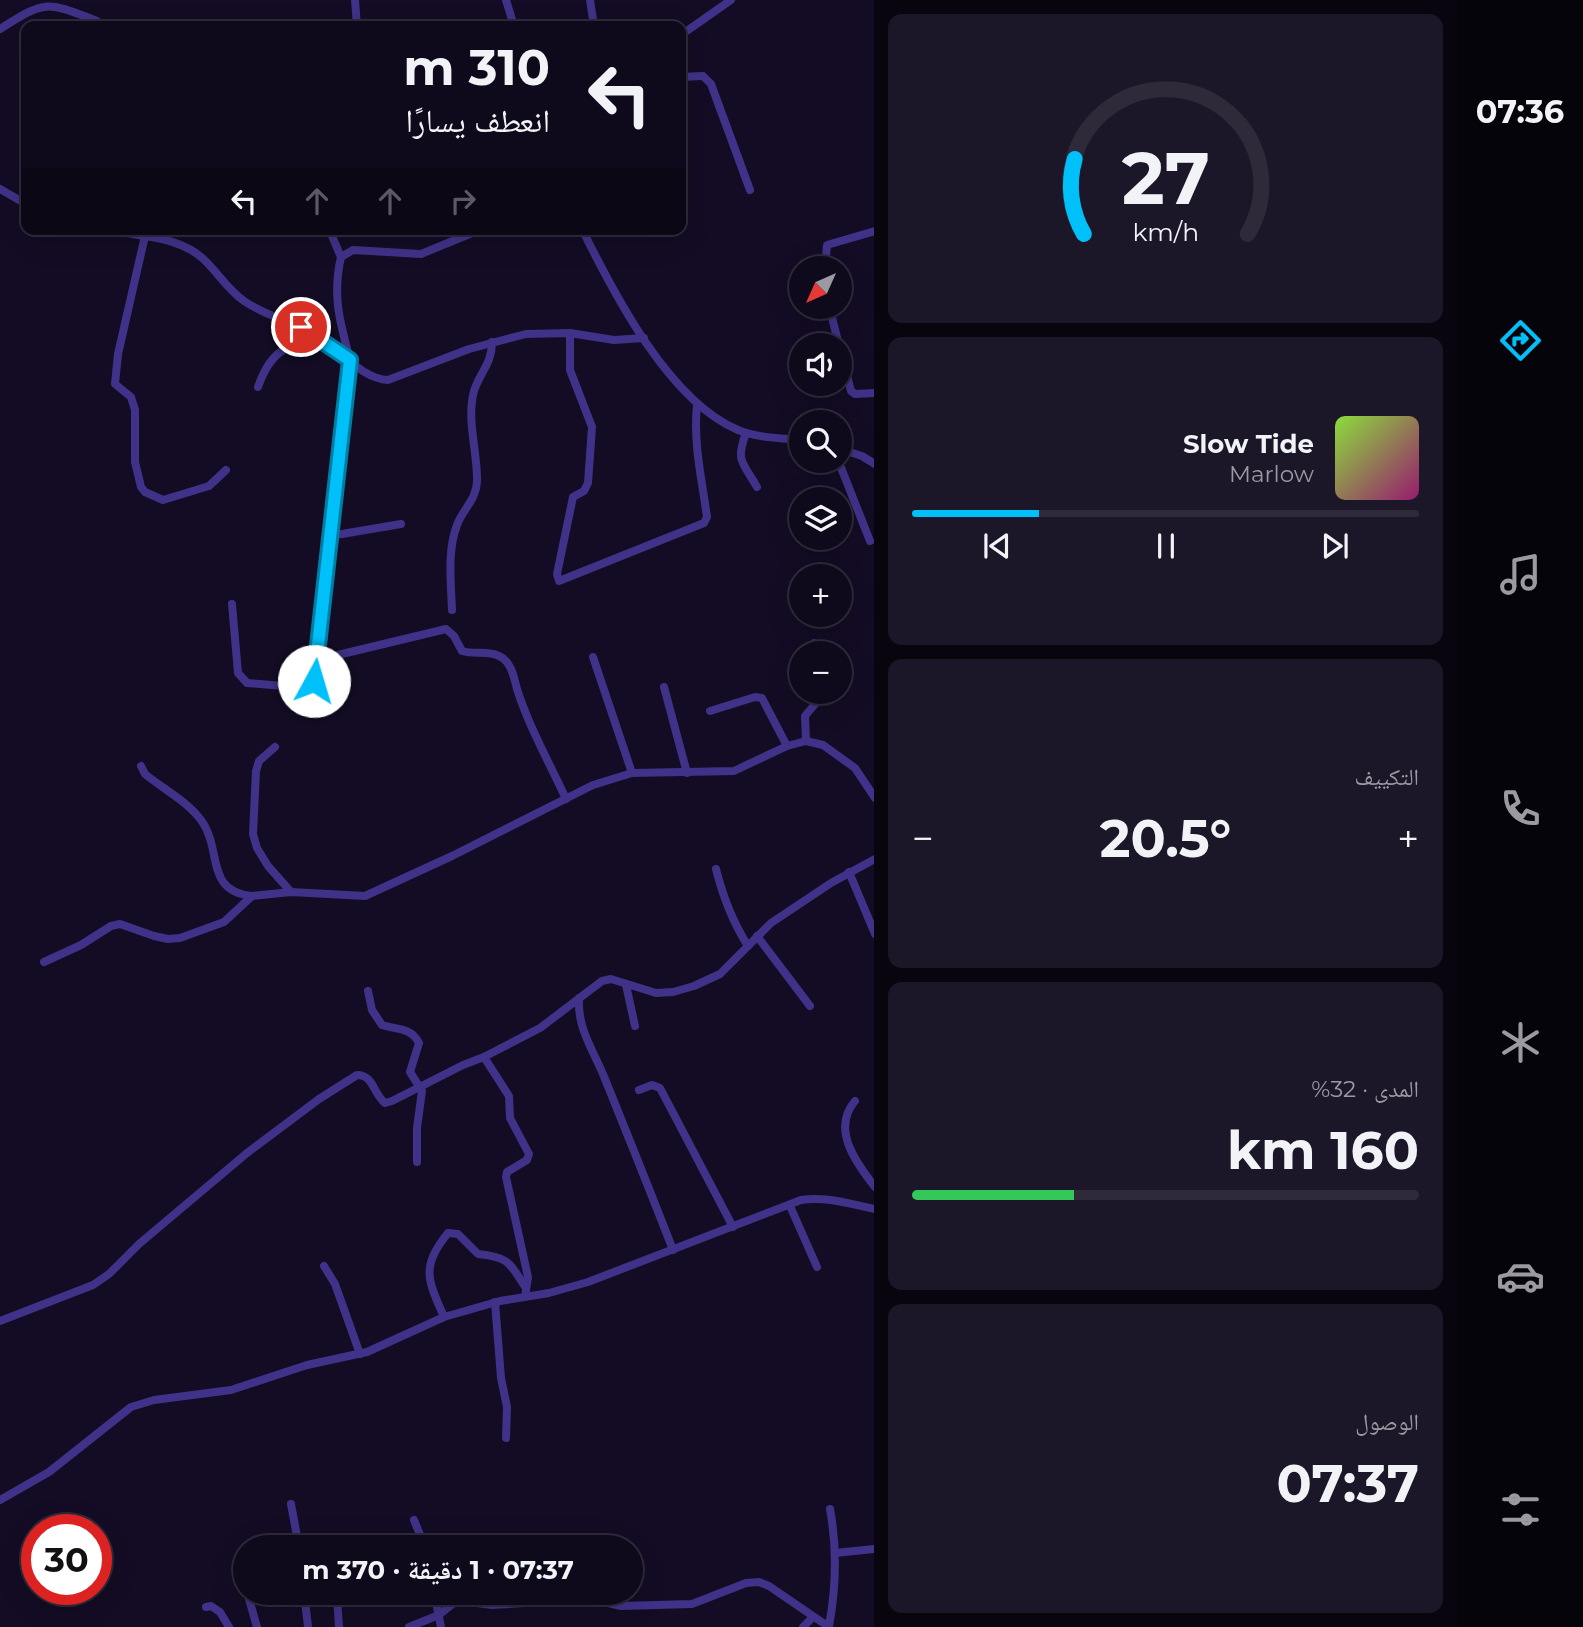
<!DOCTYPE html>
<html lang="ar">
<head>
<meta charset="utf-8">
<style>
	body { margin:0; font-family:Montserrat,"Noto Naskh Arabic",sans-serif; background:#1c1728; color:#f1f3f6; direction:rtl; height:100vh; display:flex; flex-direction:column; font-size:26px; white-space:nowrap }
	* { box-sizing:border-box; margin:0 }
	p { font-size:23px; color:#9b9aa3 }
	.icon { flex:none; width:38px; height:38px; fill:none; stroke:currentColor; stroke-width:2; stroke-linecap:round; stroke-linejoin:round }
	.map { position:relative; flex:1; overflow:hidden; direction:ltr }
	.drawer { display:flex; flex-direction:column; gap:14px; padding:14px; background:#08050f; width:583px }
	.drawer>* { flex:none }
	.banner { position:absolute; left:21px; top:21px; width:665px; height:214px; border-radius:14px; box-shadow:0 7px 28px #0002,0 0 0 2px #2e2a3a; direction:rtl; background:#0e091b; color:#f1f3f6; overflow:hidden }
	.needle { width:46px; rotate:225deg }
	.controls { position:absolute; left:789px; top:256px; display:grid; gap:14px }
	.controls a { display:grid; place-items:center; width:63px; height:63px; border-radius:50%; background:#0e091b; box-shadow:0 7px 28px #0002,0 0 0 2px #2e2a3a; font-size:35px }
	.speed { position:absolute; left:21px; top:1514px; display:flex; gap:14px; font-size:35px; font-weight:700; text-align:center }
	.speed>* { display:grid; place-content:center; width:91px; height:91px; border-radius:50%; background:#0e091b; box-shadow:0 7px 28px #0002,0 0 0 2px #2e2a3a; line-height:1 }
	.speed .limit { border:10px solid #d22; background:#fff; color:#111 }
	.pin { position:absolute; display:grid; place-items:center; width:60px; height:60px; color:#fff; margin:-30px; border:4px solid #fff; border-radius:50%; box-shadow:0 2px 7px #0007 }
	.me { position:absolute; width:77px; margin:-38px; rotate:6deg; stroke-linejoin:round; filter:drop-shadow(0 0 5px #0008) }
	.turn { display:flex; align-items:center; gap:24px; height:147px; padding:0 21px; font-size:32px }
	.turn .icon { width:91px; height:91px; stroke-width:2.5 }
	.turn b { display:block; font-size:49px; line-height:60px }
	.lanes { display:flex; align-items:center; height:66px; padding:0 21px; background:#0003; justify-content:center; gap:35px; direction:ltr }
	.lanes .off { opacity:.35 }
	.big { font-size:52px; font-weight:700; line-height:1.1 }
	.drawer .tile { flex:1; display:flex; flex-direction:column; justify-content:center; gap:10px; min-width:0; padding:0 24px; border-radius:14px; background:#1c1728 }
	.drawer .dial { align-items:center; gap:0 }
	.dial svg { height:182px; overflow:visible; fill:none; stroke:#2e2a3a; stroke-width:7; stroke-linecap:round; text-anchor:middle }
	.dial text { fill:#f1f3f6; stroke:none }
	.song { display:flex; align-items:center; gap:21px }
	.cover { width:84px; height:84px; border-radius:10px; background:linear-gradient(135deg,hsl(90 70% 55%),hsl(320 70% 35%)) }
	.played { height:7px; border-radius:4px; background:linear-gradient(90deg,#00c0fa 25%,#2e2a3a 25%) }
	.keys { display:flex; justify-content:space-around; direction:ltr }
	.heat { display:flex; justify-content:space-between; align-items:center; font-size:38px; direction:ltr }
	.charge { height:10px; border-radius:5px; background:linear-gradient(90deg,#34c759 32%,#2e2a3a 0) }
	.trip { position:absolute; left:233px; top:1535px; width:410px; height:70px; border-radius:35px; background:#0e091b; box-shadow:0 7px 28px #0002,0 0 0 2px #2e2a3a; font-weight:700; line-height:70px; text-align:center; direction:rtl }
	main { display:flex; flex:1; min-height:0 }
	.dock { display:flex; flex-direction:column; width:126px; justify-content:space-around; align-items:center; background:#06040b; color:#9b9aa3 }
	.dock .icon { width:49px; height:49px }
	.dock .current { color:#00c0fa }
	.dock b { font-size:32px; color:#f1f3f6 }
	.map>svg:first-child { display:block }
</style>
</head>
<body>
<main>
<nav class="dock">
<b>07:36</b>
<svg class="icon current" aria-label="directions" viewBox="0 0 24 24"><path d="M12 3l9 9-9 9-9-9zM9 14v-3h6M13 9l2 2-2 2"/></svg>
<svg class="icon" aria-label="music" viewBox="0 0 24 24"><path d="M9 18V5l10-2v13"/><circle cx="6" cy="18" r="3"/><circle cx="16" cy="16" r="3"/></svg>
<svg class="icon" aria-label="phone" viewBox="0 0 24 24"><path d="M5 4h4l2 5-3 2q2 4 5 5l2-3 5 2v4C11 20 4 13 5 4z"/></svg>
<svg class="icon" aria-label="climate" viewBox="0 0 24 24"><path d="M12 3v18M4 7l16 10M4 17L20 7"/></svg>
<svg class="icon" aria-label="car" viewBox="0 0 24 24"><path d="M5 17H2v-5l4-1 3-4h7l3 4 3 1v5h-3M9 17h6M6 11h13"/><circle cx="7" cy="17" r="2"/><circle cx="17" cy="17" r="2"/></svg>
<svg class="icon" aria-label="filters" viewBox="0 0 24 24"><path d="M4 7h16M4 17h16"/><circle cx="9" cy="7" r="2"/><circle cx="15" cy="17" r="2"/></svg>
</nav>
<section class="drawer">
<div class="tile dial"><svg viewBox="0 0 100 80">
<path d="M14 69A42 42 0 1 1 86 69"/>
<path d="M14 69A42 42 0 0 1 10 36" stroke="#00c0fa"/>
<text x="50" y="56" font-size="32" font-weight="700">27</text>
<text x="50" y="72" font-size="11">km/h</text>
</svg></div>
<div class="tile">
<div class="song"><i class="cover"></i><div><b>Slow Tide</b><p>Marlow</p></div></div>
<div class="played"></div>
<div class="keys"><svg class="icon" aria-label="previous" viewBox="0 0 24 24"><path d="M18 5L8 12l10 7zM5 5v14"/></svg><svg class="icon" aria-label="pause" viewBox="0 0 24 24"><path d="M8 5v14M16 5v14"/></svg><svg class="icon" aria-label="next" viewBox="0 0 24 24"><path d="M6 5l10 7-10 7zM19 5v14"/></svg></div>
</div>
<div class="tile"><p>التكييف</p>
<div class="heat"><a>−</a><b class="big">20.5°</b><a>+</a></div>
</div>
<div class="tile"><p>المدى · 32%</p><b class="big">160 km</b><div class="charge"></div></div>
<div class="tile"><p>الوصول</p><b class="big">07:37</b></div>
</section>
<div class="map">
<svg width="875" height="1627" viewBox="0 0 875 1627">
	<rect width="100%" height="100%" fill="#130c24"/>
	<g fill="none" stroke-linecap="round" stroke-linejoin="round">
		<g stroke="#403288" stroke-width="8">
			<path d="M 355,0 L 357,26"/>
			<path d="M 506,0 L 514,26"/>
			<path d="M 590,0 L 594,26"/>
			<path d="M 0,29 C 46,0 46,1 97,21 L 102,26"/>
			<path d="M 681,35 L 731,0"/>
			<path d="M 681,77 L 703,76 L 711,84 L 750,190"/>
			<path d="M 0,189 L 26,204"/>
			<path d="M 107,229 C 132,236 161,235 185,247 C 211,258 221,285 244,301 C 267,317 297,323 321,339 C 342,352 363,379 388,380 L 469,349 L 526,334 L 570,333 L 614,340 L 644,338"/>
			<path d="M 329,229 L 341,257"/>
			<path d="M 582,229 C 614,294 669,401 738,430 C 757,438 781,438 802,440"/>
			<path d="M 145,236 L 118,354 L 115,384 L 131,397 L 135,410 L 135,462 L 141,487 L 145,492 L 163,500 L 209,486 L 226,470"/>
			<path d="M 825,268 L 827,245 L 875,231"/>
			<path d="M 829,306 L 839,345"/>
			<path d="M 570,333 L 570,370 L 592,427 L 588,483 L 584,491 L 573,497 L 557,574 L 559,581 L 704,523 L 707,517 C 702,480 693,443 697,405"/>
			<path d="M 840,349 L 851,391 L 855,394 L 875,393"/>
			<path d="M 258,387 C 272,347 289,342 330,345"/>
			<path d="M 746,433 C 735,462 743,462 757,487"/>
			<path d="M 840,449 L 862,456 L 875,464"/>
			<path d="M 838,460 L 870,541"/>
			<path d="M 330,536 L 401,524"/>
			<path d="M 232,604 L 238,673 L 247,683 L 307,688 L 314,681 L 350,360 C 340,323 332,295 341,257 L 353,250 L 421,254 L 482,229"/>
			<path d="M 452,610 C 451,583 447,551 457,525 C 463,509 476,500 477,482 C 478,453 466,420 474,391 C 480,372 492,364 492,342"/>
			<path d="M 814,643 L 817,653"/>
			<path d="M 593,657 L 632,773"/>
			<path d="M 317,660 L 446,629 L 454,636 L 462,651 C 474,655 488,650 499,656 C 511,661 514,677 517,689 C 529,727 549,762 566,799"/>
			<path d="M 664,687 L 687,773"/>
			<path d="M 710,711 L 755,697 L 762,698 L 787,746"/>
			<path d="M 806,741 L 805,716 L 826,691"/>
			<path d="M 275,747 L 259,761 L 256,771 L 253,834 L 257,848 L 268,866 L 291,892"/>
			<path d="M 141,766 L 145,774 C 163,789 187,801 201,820 C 223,850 204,891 252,896"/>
			<path d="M 716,869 C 723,897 732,921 748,946"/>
			<path d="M 849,872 L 875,934"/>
			<path d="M 757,936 L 810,1006"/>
			<path d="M 44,962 L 81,945 L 111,926 L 120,924 L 154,936 L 168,939 L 180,938 L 224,922 L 252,896 L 291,892 L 365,896 L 452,856 L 593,785 L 632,773 L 734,771 L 787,746 L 806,741 L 823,745 L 855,768 L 875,798"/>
			<path d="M 626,985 L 635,1026"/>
			<path d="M 368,991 L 372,1010 L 382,1025 C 397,1030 411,1027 419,1043 L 410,1072 L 422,1091 L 417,1128 L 417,1162"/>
			<path d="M 579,998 C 577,1029 594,1051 605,1079 C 628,1136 651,1193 673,1250"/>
			<path d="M 484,1057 L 509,1096 L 510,1118 L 529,1154 L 527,1160 L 507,1172 L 506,1177 L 528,1277 L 525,1297"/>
			<path d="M 639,1090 L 652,1085 L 660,1088 L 733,1227"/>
			<path d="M 855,1101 C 831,1129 856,1163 875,1187"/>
			<path d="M 790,1206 L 817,1267"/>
			<path d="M 324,1266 L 335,1284 L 360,1354"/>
			<path d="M 495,1302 L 501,1378 L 507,1407 L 506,1438"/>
			<path d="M 444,1317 C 428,1280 420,1267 448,1233 L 458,1234 L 478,1254 C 510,1257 510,1264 526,1288"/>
			<path d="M 0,1321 L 93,1285 L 109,1274 L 139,1244 L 247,1153 L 319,1099 L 357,1075 C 374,1075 373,1094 385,1103 L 392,1101 L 463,1065 L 484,1057 L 540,1028 L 602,981 L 611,979 L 656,993 L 673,992 L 694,986 L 720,974 L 771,923 L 831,883 L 875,859"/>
			<path d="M 0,1500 L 49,1472 L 131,1407 L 154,1400 L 231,1390 L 307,1365 L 367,1352 L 444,1317 L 500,1301 L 549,1293 L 588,1282 L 801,1200 C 826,1196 850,1204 875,1209"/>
			<path d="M 291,1504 L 299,1547"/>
			<path d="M 414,1520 L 425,1547"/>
			<path d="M 835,1553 L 875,1549"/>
			<path d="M 238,1561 L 245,1588"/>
			<path d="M 247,1592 L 257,1627"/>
			<path d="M 304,1592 L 308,1627"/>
			<path d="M 434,1592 L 441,1627"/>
			<path d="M 337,1596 L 339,1627"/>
			<path d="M 206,1607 L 211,1606 L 220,1612 L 229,1627"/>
			<path d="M 829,1626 C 836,1588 837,1547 830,1509"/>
			<path d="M 409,1627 L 439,1615 L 454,1603 L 462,1601 L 492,1605 L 591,1599 L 621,1606 L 692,1604 L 746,1583 L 759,1582 L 769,1586 L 829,1627"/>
			<path d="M 803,1627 L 813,1617"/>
		</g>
	</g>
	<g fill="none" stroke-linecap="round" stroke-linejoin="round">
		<g stroke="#007da2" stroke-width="18">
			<path id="route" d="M 301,327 L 350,360 L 314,681"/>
		</g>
		<use href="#route" stroke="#00c0fa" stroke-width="12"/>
	</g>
</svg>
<div class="controls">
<a><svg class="needle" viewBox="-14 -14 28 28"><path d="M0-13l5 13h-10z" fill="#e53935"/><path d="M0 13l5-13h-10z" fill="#9b9aa3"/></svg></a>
<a><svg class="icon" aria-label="sound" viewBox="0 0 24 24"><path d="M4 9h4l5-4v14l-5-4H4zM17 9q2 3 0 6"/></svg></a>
<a><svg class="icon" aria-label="search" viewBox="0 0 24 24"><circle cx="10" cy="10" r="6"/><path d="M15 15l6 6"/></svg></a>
<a><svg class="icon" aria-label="layers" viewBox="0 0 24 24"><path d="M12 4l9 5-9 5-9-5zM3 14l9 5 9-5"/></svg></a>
<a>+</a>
<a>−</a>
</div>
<div class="speed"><div class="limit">30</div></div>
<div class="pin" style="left:301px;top:327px;background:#d93025"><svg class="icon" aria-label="arrive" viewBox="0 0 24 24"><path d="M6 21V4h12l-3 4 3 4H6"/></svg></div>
<svg class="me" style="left:314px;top:681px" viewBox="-20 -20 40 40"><circle r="19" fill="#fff"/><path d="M0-13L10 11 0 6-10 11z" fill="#00c0fa"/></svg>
<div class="trip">07:37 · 1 دقيقة · 370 m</div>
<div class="banner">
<div class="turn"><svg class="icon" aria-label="left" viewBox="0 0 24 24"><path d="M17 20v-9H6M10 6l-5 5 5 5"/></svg><div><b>310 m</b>انعطف يسارًا</div></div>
<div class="lanes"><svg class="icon" aria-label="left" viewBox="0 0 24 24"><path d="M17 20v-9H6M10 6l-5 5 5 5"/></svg><svg class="icon off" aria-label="ahead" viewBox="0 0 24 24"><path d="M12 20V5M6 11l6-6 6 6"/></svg><svg class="icon off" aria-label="ahead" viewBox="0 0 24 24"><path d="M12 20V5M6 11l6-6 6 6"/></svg><svg class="icon off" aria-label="right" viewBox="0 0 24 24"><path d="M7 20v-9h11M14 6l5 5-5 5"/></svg></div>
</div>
</div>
</main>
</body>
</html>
